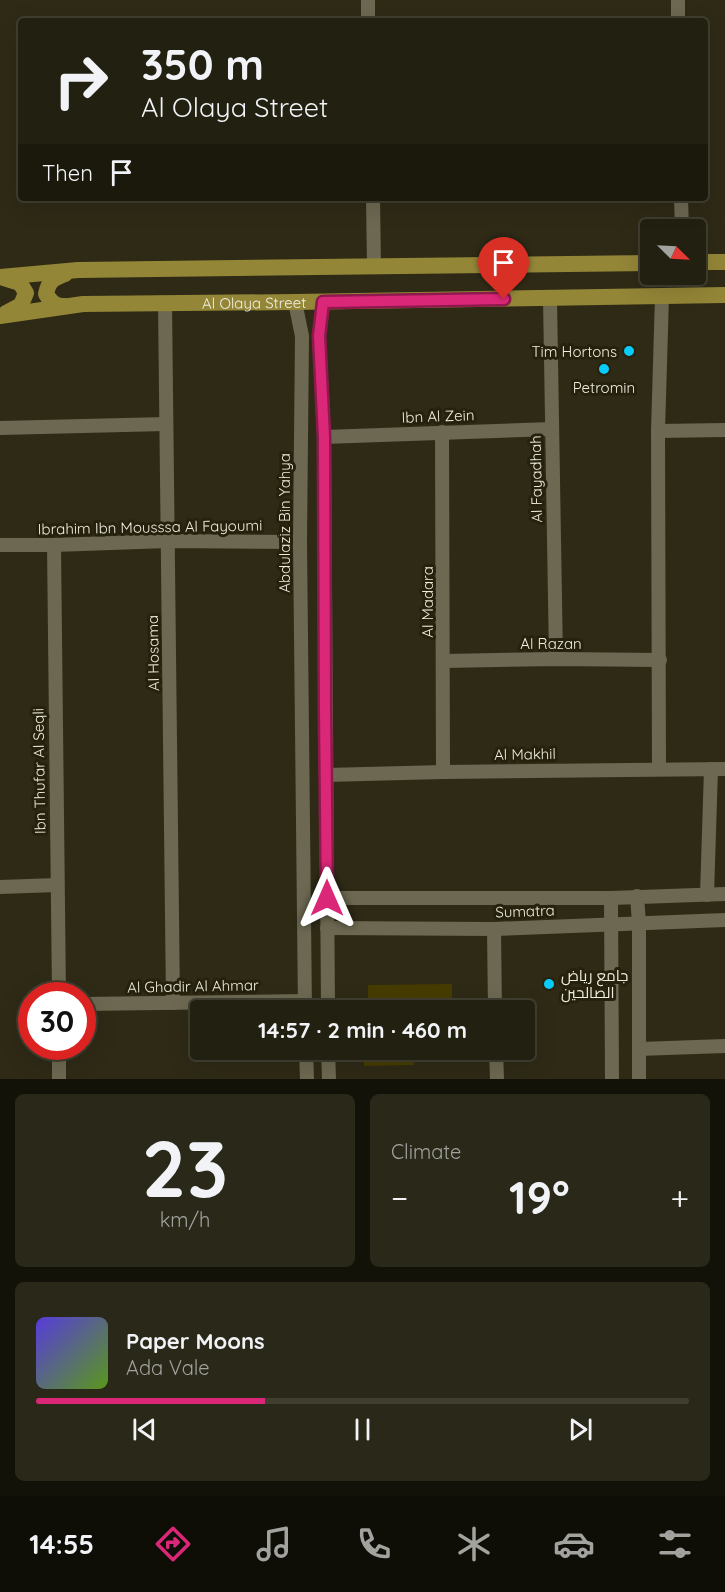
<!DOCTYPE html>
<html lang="en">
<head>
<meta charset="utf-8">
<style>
	body { margin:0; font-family:Quicksand,Cairo,sans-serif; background:#2a2819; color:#f1f3f6; height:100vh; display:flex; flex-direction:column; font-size:22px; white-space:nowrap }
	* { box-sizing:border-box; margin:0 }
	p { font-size:20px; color:#a2a39f }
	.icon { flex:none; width:33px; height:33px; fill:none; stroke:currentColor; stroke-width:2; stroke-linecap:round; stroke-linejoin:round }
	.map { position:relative; height:1079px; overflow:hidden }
	.side { display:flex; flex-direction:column; gap:15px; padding:15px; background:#131209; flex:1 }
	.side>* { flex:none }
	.hud { position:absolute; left:18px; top:18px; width:690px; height:183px; border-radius:6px; box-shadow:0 6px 24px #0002,0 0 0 2px #3f3e30; background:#222010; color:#f1f3f6; overflow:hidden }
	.needle { width:39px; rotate:114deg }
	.fabs { position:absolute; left:640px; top:219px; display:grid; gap:12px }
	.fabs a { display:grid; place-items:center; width:66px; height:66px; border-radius:6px; background:#222010; box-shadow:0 6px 24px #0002,0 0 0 2px #3f3e30; font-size:30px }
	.speed { position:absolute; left:18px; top:982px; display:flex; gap:12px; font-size:30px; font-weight:700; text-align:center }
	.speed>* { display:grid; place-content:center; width:78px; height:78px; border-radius:50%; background:#222010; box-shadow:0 6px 24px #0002,0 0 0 2px #3f3e30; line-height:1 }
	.speed .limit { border:9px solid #d22; background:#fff; color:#111 }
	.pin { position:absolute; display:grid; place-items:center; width:51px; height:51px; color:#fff; margin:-62px -26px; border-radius:50% 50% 50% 0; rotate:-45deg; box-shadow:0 0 6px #0007 }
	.pin .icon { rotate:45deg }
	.me { position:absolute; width:66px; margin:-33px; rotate:0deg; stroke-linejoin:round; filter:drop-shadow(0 0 4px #0008) }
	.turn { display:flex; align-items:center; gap:21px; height:126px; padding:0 24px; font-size:27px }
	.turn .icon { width:78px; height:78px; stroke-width:2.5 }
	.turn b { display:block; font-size:42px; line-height:51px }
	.then { display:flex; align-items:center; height:57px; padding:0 24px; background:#0003; gap:12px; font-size:22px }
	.big { font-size:45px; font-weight:800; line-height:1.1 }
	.side .widget { flex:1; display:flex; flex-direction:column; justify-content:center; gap:9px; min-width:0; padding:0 21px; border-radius:9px; background:#2a2819 }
	.side .dial { align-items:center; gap:0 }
	.dial b { font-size:78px; line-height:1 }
	.song { display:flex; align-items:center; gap:18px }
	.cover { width:72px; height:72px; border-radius:9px; background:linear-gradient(135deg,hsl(250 70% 55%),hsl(90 70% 35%)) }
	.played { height:6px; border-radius:3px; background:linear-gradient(90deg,#db2777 35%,#3f3e30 35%) }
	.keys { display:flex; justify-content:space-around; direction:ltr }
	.heat { display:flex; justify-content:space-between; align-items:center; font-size:33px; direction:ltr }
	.side .tiles { flex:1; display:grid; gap:15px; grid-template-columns:1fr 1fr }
	.widget:last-child { grid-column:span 2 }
	.trip { position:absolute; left:190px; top:1000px; width:345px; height:60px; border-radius:6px; background:#222010; box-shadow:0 6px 24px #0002,0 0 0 2px #3f3e30; font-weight:800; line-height:60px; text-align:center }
	.tabs { display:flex; height:96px; justify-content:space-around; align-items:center; background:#0e0d06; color:#a2a39f }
	.tabs .icon { width:42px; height:42px }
	.tabs .selected { color:#db2777 }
	.tabs b { font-size:27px; color:#f1f3f6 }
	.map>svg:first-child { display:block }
</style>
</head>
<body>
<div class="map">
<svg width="725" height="1079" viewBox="0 0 725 1079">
	<rect width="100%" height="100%" fill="#2e2a16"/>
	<g fill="#463c02">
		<path d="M 452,984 L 452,1011 L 368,1011 L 368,985 Z"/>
		<path d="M 364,1050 L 414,1050 L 414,1065 L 364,1066 Z"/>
		<rect x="421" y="1050" width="37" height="11"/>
	</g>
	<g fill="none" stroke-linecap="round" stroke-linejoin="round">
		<g stroke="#6c6851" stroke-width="14">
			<path d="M 368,0 L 368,21"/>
			<path d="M 678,0 L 678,21"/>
			<path d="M 373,198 L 374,267"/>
			<path d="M 681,198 L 682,230"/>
			<path d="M 550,298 L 556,659"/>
			<path d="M 295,302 L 302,336 L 300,542 L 305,1011"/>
			<path d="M 323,302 L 319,336 L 324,437 L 328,1011"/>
			<path d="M 165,303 L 173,1003"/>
			<path d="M 0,428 L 166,424"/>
			<path d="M 658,431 L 725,430"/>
			<path d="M 442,432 L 443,772"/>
			<path d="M 324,437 L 552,429"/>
			<path d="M 0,545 L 54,545 L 168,541 L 300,542"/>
			<path d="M 54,545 L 59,996"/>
			<path d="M 443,661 L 556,659 L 660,660"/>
			<path d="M 659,769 L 658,431 L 662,296"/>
			<path d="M 326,775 L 443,772 L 725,769"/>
			<path d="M 0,887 L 57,885"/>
			<path d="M 707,895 L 711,769"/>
			<path d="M 637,896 L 639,923 L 639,1079"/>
			<path d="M 327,898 L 611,898 L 725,894"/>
			<path d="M 611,898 L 612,1079"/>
			<path d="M 327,928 L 494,929 L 725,920"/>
			<path d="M 494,929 L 495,1011"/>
			<path d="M 82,1004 L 305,1001"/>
			<path d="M 59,1047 L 59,1079"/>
			<path d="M 639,1049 L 725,1046"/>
			<path d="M 306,1050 L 307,1079"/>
			<path d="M 328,1050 L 329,1079"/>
			<path d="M 496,1050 L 497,1079"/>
		</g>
		<g stroke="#948637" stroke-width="16">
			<path d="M 696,262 L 725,262"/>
			<path d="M 0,277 L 78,270 L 651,263"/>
			<path d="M 4,278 L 20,283 L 26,293 L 21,305 L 6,313"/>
			<path d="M 65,306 C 56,307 51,302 46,294 C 49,280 53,279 65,274"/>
			<path id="s1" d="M 0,316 L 83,304 L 295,302 L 725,295"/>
		</g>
	</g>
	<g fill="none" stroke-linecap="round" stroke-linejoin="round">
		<g stroke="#8e194d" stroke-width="15">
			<path id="route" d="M 327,898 L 325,710 L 324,437 L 319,336 L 323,302 L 504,299"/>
		</g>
		<use href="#route" stroke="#db2777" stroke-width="10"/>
	</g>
	<g fill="#07cbf9" stroke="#25210c" stroke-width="2">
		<circle cx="629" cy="351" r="6"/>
		<circle cx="604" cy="369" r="6"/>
		<circle cx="549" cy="984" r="6"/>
	</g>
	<g text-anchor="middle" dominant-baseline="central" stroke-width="6" stroke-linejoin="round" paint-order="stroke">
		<g font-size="15" fill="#efede0" stroke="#25210c">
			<text stroke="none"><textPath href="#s1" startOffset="255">Al Olaya Street</textPath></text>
			<text transform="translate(438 416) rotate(-2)">Ibn Al Zein</text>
			<text transform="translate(536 479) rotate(-91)">Al Fayadhah</text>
			<text transform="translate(284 523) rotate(-90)">Abdulaziz Bin Yahya</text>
			<text transform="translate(150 527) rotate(-1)">Ibrahim Ibn Mousssa Al Fayoumi</text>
			<text transform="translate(427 602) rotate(-90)">Al Madara</text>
			<text x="551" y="643">Al Razan</text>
			<text transform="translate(153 653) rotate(-91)">Al Hosama</text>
			<text transform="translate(525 754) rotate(-1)">Al Makhil</text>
			<text transform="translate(39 771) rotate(-91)">Ibn Thufar Al Seqli</text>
			<text transform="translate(525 911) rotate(-2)">Sumatra</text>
			<text transform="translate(193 986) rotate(-1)">Al Ghadir Al Ahmar</text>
		</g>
		<g font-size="15" fill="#efede0" stroke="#25210c" text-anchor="end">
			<text x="617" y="351">Tim Hortons</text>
			<text x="604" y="387" text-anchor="middle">Petromin</text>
			<text x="561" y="975" text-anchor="start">جامع رياض<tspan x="561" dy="17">الصالحين</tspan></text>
		</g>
	</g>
</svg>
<div class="fabs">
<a><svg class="needle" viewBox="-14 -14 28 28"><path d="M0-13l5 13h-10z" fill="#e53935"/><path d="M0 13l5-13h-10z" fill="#a2a39f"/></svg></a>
</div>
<div class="speed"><div class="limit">30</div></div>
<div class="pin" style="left:504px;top:299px;background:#d93025"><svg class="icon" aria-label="arrive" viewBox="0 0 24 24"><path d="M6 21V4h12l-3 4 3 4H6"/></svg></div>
<svg class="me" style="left:327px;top:898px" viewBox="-20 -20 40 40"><path d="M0-17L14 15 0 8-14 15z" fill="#db2777" stroke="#fff" stroke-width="4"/></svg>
<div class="trip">14:57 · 2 min · 460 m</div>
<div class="hud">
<div class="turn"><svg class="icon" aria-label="right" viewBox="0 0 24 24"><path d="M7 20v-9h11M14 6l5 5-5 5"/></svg><div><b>350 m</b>Al Olaya Street</div></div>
<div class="then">Then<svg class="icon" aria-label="arrive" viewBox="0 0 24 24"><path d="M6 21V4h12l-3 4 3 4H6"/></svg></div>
</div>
</div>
<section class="side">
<div class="tiles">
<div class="widget dial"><b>23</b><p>km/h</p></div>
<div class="widget"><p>Climate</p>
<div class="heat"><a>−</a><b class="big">19°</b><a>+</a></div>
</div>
<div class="widget">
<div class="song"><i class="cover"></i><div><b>Paper Moons</b><p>Ada Vale</p></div></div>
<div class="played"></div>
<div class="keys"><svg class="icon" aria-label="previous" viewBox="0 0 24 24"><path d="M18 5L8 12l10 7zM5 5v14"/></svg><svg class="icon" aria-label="pause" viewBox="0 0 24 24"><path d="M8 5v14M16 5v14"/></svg><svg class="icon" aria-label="next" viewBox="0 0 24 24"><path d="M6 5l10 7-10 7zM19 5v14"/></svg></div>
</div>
</div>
</section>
<nav class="tabs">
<b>14:55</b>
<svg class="icon selected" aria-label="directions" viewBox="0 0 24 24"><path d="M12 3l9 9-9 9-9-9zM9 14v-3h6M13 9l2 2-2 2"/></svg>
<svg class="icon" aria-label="music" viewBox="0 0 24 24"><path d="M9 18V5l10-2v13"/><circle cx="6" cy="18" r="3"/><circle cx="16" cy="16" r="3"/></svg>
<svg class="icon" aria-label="phone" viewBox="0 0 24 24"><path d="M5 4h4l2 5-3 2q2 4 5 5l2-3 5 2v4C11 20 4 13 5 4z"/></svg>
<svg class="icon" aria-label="climate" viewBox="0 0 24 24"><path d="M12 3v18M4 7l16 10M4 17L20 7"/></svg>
<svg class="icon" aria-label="car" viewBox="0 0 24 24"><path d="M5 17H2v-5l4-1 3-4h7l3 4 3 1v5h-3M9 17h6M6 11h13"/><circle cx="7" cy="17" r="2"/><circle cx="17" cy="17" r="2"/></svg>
<svg class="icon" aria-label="filters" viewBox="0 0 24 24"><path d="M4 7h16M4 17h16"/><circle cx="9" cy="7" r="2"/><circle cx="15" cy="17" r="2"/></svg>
</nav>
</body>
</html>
